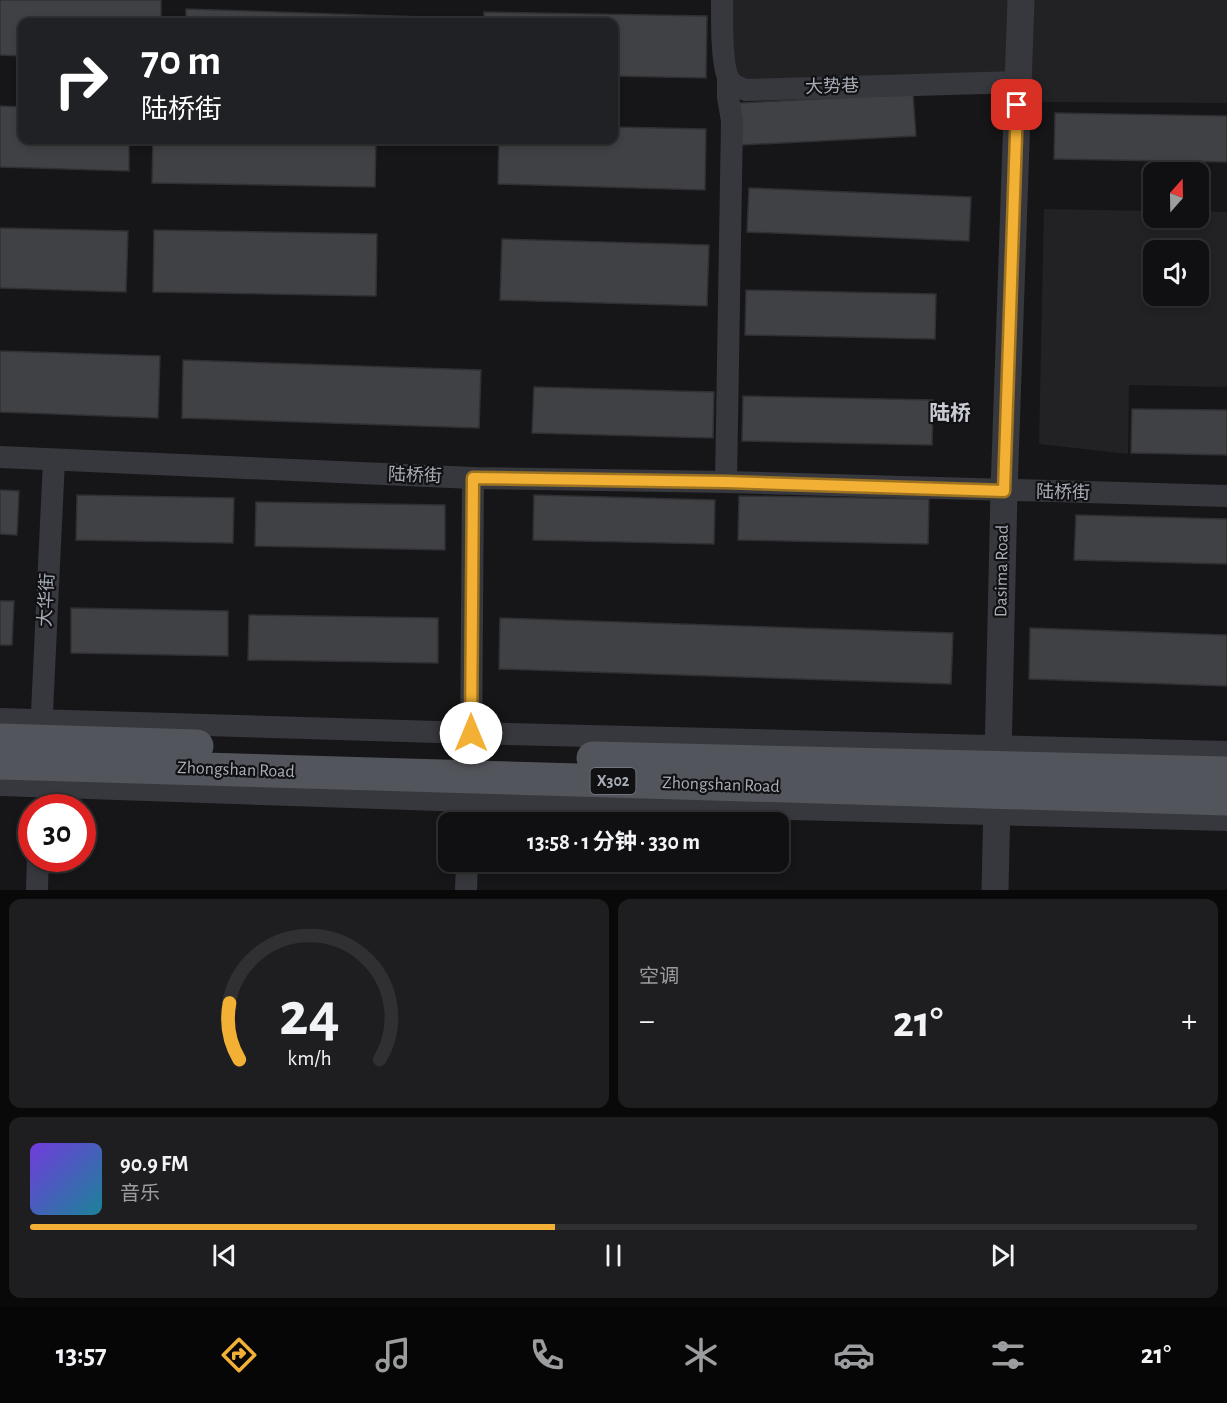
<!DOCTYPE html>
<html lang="zh">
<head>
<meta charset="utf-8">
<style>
	body { margin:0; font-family:"Alegreya Sans","Noto Sans SC",sans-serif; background:#1e1e20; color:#f1f3f6; height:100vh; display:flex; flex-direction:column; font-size:22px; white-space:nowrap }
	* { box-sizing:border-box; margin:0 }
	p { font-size:20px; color:#9c9d9f }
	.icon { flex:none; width:33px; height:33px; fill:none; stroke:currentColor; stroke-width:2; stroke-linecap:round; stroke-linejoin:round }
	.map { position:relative; height:890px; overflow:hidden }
	.panel { display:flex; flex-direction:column; gap:9px; padding:9px; background:#09090a; flex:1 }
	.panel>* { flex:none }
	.banner { position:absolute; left:18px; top:18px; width:600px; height:126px; border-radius:12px; box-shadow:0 3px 9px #0003,0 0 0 2px #303032; background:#202124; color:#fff; overflow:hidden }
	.needle { width:39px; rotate:20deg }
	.controls { position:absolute; left:1143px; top:162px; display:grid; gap:12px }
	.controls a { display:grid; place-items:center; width:66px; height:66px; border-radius:12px; background:#101012; box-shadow:0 3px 9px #0003,0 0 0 2px #303032; font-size:30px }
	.speed { position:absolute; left:18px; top:794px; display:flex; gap:12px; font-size:30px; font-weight:700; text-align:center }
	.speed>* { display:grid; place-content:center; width:78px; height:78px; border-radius:50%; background:#101012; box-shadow:0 3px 9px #0003,0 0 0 2px #303032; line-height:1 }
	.speed .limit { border:9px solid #d22; background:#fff; color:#111 }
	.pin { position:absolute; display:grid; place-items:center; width:51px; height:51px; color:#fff; margin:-26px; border-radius:12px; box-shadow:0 3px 9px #0006 }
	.me { position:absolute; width:66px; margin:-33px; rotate:0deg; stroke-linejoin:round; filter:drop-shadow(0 0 4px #0008) }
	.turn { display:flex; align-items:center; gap:21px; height:126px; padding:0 24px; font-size:27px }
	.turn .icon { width:78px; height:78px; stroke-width:2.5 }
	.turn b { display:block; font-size:42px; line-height:51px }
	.big { font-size:45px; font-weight:700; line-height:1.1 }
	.panel .card { flex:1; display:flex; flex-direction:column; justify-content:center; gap:9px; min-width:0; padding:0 21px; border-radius:12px; background:#1e1e20 }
	.panel .dial { align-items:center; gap:0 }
	.dial svg { height:156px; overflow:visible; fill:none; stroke:#303032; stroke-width:7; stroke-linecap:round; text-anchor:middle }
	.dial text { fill:#f1f3f6; stroke:none }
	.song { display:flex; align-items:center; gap:18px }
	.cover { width:72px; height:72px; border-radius:9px; background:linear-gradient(135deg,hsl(260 70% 55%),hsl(190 70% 35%)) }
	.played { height:6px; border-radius:3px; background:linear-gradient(90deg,#f2b134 45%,#303032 45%) }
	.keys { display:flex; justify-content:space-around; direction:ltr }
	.heat { display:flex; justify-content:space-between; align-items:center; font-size:33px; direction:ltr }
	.panel .tiles { flex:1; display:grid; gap:9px; grid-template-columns:1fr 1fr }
	.card:last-child { grid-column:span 2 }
	.trip { position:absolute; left:438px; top:812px; width:351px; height:60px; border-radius:12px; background:#101012; box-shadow:0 3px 9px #0003,0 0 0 2px #303032; font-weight:700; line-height:60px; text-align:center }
	.tab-bar { display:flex; height:96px; justify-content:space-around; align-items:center; background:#060607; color:#9c9d9f }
	.tab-bar .icon { width:42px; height:42px }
	.tab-bar .active { color:#f2b134 }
	.tab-bar b { font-size:27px; color:#f1f3f6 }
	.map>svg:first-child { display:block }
</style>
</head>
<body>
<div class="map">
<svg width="1227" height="890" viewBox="0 0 1227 890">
	<rect width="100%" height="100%" fill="#161618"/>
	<g fill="#222225" fill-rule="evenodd">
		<path d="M 713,0 L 1227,0 L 1227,103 L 1045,102 L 985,90 L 729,96 Z"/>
		<path d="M 1044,209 L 1153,211 L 1154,218 L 1198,218 L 1199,211 L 1227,212 L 1227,387 L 1129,385 L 1128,454 L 1039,444 ZM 1154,250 L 1198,250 L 1198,296 L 1154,296 Z"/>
	</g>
	<g fill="#404145" stroke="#303034" stroke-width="1.5">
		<path d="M 0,0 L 161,0 L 161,22 L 22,22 L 22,56 L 0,55 Z"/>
		<path d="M 186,9 L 423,17 L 423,22 L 186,22 Z"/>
		<path d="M 484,12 L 707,16 L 706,78 L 614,76 L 614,22 L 484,22 Z"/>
		<path d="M 913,94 L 916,136 L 741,145 L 739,103 Z"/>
		<path d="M 0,106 L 22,107 L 22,140 L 129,140 L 129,171 L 0,167 Z"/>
		<path d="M 1055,113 L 1227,116 L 1227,162 L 1054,159 Z"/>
		<path d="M 614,127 L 706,129 L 705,190 L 498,184 L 499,140 L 614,140 Z"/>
		<path d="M 153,140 L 376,140 L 375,187 L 152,183 Z"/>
		<path d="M 749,188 L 971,197 L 969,241 L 747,232 Z"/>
		<path d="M 0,228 L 128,231 L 126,292 L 0,288 Z"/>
		<path d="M 154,230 L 377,234 L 376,296 L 153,292 Z"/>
		<path d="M 502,239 L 709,245 L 707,306 L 500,300 Z"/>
		<path d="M 746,290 L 936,294 L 935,339 L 745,335 Z"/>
		<path d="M 0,351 L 160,356 L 158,418 L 0,412 Z"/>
		<path d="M 183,360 L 481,370 L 479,428 L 182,418 Z"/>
		<path d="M 534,387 L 714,392 L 713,438 L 532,433 Z"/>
		<path d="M 743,396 L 933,400 L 932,445 L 742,441 Z"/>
		<path d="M 1132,409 L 1227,410 L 1227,455 L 1131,453 Z"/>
		<path d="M 0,490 L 19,491 L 17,535 L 0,534 Z"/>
		<path d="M 77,495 L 234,498 L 233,543 L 76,540 Z"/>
		<path d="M 534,495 L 715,500 L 714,544 L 533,540 Z"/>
		<path d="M 739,496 L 929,499 L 928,544 L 738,540 Z"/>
		<path d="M 256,502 L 445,505 L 445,550 L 255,546 Z"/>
		<path d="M 1076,515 L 1227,519 L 1227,564 L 1074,560 Z"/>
		<path d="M 0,601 L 14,601 L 12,645 L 0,645 Z"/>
		<path d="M 71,608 L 228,611 L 228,656 L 71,653 Z"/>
		<path d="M 249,615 L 438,618 L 438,663 L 248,660 Z"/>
		<path d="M 500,618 L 953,633 L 951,684 L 499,669 Z"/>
		<path d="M 1030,628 L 1227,635 L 1227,686 L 1029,679 Z"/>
	</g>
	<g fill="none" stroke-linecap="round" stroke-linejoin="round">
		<g stroke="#37383d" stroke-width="22">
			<path d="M 722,0 C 722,16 721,69 730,81 C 734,86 740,88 746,90 L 1018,82"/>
			<path d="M 0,457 L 473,478 L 726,482 L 1227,496"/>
			<path d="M 726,482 L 732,121 L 728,97 L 728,80"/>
			<path d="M 0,719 L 471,733 L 1227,752"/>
			<path d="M 41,733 L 54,460"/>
			<path d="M 471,755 L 473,478"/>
			<path d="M 0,785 L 469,801 L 1227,820"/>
			<path d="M 37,890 L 38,858"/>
			<path d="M 466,890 L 467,861"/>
		</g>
		<path stroke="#37383d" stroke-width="27" d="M 995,890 L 1004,491 L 1021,0"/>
		<g stroke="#53555c" stroke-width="33">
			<path d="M 0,740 L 197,746"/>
			<path d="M 593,758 L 1227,773"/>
			<path d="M 0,763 L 1227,799"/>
		</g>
	</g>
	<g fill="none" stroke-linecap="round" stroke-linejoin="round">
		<g stroke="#9d7322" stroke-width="15">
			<path id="route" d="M 471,733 L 473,478 L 726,482 L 1004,491 L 1017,105"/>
		</g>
		<use href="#route" stroke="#f2b134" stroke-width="10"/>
	</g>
	<g text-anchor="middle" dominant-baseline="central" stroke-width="4.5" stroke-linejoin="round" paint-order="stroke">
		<rect fill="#111113" stroke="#7b7e86" stroke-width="1.5" x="590.5" y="768" width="45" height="26" rx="4.5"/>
		<g font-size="16" font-weight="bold" fill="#a8adb8">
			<text x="613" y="781">X302</text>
		</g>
		<g font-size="18" fill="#a8adb8" stroke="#111113">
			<text transform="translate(832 87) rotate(-2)">大势巷</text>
			<text transform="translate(415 476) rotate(2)">陆桥街</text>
			<text transform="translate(1063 493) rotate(1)">陆桥街</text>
			<text transform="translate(1002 571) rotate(-89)">Dasima Road</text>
			<text transform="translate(47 600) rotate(-87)">大华街</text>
			<text transform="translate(236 770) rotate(2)">Zhongshan Road</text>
			<text transform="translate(721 785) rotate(2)">Zhongshan Road</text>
		</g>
		<g font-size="21" font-weight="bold" fill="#c9ccd4" stroke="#111113">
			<text x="950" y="413">陆桥</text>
		</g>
	</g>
</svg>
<div class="controls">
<a><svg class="needle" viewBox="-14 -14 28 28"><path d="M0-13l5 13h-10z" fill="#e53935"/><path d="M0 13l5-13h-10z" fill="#9c9d9f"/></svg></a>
<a><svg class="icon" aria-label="sound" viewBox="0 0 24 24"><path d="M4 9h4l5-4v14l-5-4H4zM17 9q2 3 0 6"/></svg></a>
</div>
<div class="speed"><div class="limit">30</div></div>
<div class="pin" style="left:1017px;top:105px;background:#d93025"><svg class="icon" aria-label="arrive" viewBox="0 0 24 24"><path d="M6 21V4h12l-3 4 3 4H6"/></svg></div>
<svg class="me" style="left:471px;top:733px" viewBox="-20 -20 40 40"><circle r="19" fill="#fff"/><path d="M0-13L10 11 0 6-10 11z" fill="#f2b134"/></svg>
<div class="trip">13:58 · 1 分钟 · 330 m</div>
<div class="banner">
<div class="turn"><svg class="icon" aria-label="right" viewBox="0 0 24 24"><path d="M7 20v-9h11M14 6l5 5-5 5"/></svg><div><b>70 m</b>陆桥街</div></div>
</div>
</div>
<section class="panel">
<div class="tiles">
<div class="card dial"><svg viewBox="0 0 100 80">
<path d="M14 69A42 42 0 1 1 86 69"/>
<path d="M14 69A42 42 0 0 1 9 40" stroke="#f2b134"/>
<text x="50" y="56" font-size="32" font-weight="700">24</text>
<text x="50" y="72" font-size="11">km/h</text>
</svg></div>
<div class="card"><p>空调</p>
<div class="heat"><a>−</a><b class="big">21°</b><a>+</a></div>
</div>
<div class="card">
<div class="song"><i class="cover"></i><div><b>90.9 FM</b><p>音乐</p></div></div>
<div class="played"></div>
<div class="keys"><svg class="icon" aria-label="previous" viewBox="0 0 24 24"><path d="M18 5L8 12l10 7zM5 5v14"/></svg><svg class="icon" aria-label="pause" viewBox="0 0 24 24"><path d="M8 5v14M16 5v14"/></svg><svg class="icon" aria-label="next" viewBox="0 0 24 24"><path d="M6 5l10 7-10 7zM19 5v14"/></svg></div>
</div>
</div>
</section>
<nav class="tab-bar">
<b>13:57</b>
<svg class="icon active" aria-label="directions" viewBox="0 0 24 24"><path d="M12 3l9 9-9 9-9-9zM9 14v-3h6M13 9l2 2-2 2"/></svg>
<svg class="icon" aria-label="music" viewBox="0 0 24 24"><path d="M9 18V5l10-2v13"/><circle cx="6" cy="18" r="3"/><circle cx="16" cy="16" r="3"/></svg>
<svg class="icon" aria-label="phone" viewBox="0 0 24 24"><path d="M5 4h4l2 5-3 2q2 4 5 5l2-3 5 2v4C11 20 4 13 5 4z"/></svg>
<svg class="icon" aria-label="climate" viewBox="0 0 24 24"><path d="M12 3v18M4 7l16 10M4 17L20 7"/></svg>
<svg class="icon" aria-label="car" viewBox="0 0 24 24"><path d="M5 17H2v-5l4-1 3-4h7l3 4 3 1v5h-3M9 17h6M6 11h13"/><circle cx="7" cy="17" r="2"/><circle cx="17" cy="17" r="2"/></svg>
<svg class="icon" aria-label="filters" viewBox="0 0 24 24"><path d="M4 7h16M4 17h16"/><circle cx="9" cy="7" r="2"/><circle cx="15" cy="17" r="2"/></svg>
<b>21°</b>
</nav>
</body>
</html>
